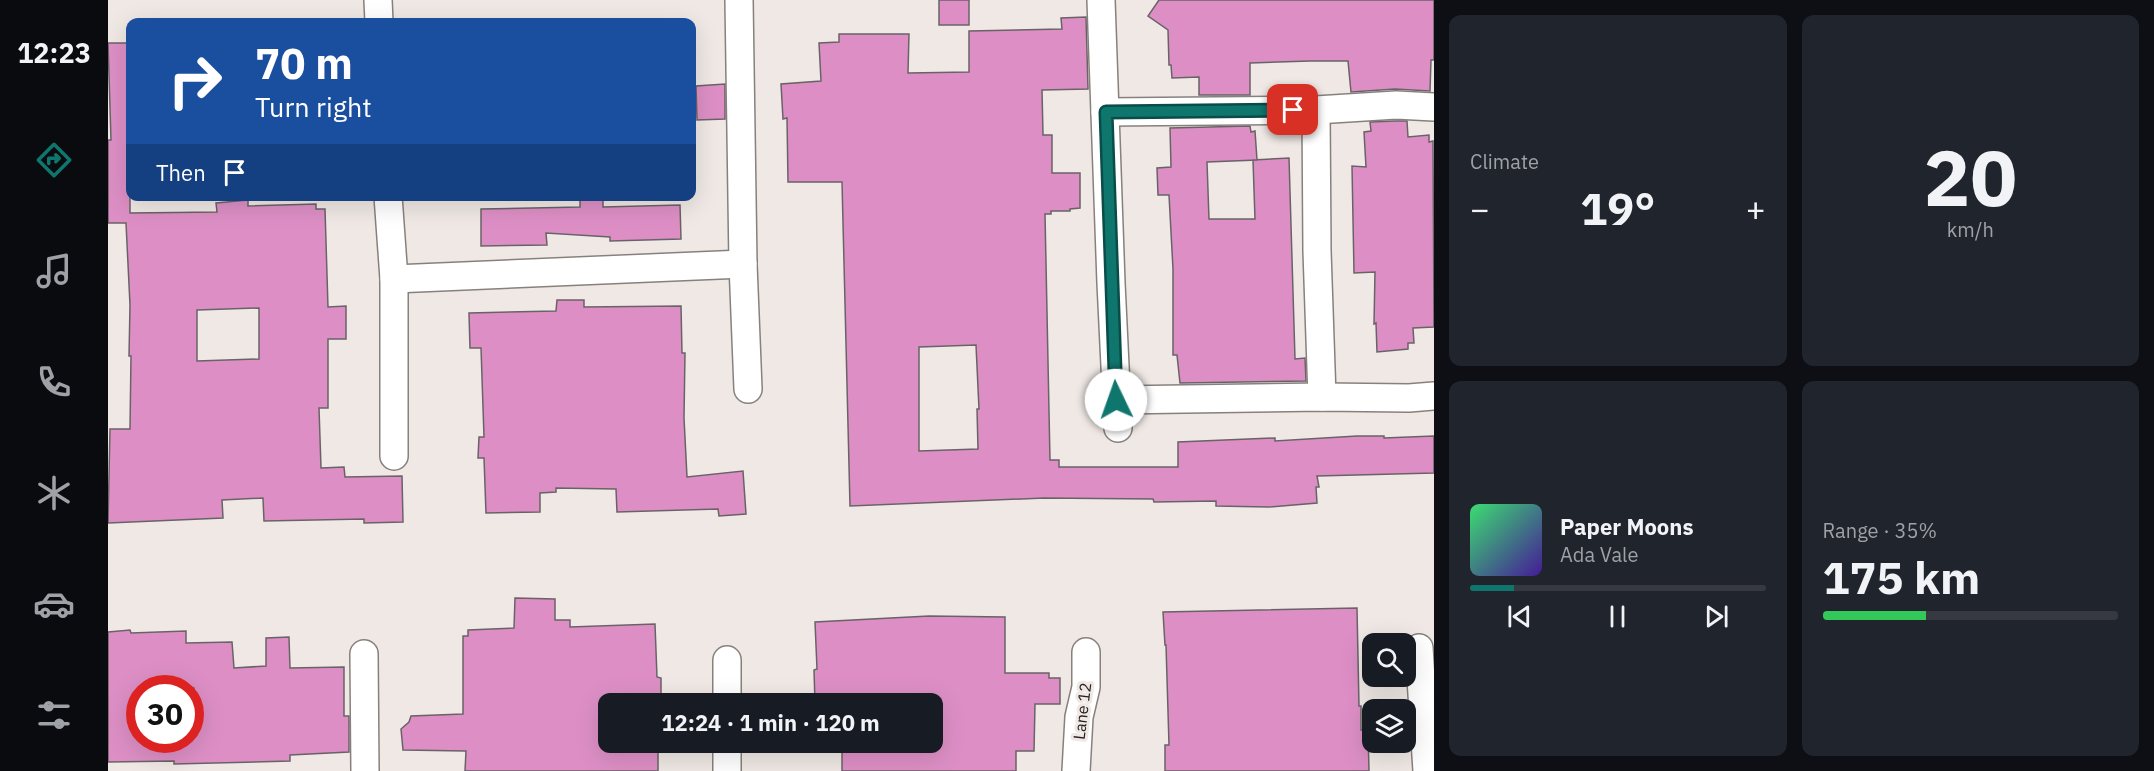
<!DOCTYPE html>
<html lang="en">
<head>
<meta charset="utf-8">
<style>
	body { margin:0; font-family:"IBM Plex Sans",sans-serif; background:#20242c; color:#f1f3f6; height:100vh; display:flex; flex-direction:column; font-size:22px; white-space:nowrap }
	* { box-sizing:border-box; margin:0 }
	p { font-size:20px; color:#9ea1a6 }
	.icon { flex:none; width:33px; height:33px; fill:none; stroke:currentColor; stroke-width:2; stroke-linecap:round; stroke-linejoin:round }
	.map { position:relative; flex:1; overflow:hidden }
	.side { display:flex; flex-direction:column; gap:15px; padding:15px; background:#0d0f14; width:720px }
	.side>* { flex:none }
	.banner { position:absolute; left:18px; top:18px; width:570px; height:183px; border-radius:12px; box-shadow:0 6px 24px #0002; background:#1a4fa0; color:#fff; overflow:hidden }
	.fabs { position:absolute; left:1254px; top:633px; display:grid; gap:12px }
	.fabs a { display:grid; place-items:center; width:54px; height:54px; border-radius:12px; background:#171b24; box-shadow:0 6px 24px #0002; font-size:30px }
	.speed { position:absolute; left:18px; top:675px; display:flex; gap:12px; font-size:30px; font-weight:700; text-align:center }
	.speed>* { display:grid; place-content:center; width:78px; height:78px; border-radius:50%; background:#171b24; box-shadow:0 6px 24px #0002; line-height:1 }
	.speed .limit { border:9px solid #d22; background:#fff; color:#111 }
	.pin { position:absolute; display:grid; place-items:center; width:51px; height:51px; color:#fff; margin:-26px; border-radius:12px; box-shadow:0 3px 9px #0006 }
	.me { position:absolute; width:66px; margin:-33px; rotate:357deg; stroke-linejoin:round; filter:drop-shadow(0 0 4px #0008) }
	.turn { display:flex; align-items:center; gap:21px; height:126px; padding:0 30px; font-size:27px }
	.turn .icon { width:78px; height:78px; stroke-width:2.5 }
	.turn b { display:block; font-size:42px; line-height:51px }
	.then { display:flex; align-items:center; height:57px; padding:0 30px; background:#0003; gap:12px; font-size:22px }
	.big { font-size:45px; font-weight:700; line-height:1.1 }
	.side .tile { flex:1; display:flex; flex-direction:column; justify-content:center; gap:9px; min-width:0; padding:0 21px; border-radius:12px; background:#20242c }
	.side .dial { align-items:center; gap:0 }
	.dial b { font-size:78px; line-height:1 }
	.song { display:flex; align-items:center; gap:18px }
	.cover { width:72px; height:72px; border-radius:9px; background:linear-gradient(135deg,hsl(140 70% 55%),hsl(260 70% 35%)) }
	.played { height:6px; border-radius:3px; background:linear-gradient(90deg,#0f766e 15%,#363941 15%) }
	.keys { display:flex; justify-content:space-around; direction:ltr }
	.heat { display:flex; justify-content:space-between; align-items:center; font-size:33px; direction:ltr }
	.charge { height:9px; border-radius:4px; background:linear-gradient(90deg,#34c759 35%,#363941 0) }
	.side .tiles { flex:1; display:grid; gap:15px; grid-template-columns:repeat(2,1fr) }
	.trip { position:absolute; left:490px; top:693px; width:345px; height:60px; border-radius:12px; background:#171b24; box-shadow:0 6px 24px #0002; font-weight:700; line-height:60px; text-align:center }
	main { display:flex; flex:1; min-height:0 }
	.tab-bar { display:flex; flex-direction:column; width:108px; justify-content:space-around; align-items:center; background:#090b0e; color:#9ea1a6 }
	.tab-bar .icon { width:42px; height:42px }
	.tab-bar .on { color:#0f766e }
	.tab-bar b { font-size:27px; color:#f1f3f6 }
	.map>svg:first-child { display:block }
</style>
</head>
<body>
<main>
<nav class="tab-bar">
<b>12:23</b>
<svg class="icon on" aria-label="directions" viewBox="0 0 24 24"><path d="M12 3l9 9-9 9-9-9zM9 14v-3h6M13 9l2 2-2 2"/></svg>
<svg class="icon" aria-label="music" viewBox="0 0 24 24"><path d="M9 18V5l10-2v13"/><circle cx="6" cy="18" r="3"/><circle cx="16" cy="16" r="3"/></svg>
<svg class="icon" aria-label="phone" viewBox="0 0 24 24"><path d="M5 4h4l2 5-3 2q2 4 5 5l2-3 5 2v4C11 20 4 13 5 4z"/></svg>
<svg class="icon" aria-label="climate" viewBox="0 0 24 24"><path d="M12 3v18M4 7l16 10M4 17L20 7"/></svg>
<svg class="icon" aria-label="car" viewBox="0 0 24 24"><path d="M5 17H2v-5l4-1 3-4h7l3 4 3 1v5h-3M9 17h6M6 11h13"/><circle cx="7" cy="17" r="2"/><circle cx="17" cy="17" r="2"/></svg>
<svg class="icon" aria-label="filters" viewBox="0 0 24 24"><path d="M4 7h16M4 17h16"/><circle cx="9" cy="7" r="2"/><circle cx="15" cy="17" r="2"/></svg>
</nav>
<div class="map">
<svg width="1326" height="771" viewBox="0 0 1326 771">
	<rect width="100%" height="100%" fill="#efe8e4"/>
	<g fill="#dd8fc5" stroke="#696367" stroke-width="1.5" fill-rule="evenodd">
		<rect x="831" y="0" width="30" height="25"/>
		<path d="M 1051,0 L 1326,0 L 1326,60 L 1323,60 L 1322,91 L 1287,89 L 1243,92 L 1240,61 L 1202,61 L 1142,63 L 1142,95 L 1091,95 L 1091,77 L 1064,78 L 1063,65 L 1061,65 L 1060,30 L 1040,16 Z"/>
		<path d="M 978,17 L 980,89 L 934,90 L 935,135 L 944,135 L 944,173 L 972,173 L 972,208 L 962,209 L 962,211 L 943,211 L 943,214 L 937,214 L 942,460 L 951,460 L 951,467 L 1070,467 L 1070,442 L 1167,438 L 1167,441 L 1249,436 L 1276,436 L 1276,438 L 1326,436 L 1326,473 L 1209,476 L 1211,487 L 1208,487 L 1209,503 L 1161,507 L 1108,506 L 1108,501 L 1046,502 L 1045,499 L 936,498 L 742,506 L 734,182 L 680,182 L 679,118 L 675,119 L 673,84 L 713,81 L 711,43 L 731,42 L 731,34 L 801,34 L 800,73 L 861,72 L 861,31 L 954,29 L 953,18 ZM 868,345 L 871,409 L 869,409 L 870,449 L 811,451 L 811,347 Z"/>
		<path d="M 0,43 L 22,43 L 22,213 L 109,212 L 108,203 L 140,200 L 140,206 L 208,204 L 208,209 L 217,209 L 220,307 L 238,306 L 238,339 L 220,339 L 220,408 L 211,408 L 213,468 L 236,467 L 237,477 L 294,476 L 295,522 L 256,523 L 256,519 L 156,521 L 155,498 L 114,500 L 115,518 L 0,523 L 2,429 L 22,429 L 23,356 L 21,356 L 22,305 L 18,223 L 0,223 L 0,140 L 3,140 ZM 151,308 L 151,359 L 89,361 L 89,310 Z"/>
		<path d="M 617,84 L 617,119 L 589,120 L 588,86 Z"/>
		<path d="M 1288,121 L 1299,121 L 1300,137 L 1321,135 L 1321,142 L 1325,141 L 1326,327 L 1305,328 L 1306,343 L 1300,343 L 1300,349 L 1269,352 L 1268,323 L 1266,324 L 1267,272 L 1246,273 L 1244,166 L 1258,167 L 1256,132 L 1263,131 L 1262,122 Z"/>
		<path d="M 1142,126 L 1143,132 L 1147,131 L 1149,160 L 1099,162 L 1101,219 L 1147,219 L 1145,160 L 1181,158 L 1187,359 L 1197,358 L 1198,381 L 1072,383 L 1069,355 L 1065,355 L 1065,269 L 1061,195 L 1050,195 L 1049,168 L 1063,167 L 1062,128 Z"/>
		<path d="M 472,196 L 495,196 L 495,207 L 572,205 L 573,239 L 502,241 L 502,237 L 438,233 L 439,245 L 373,246 L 373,209 L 472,207 Z"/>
		<path d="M 449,300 L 476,300 L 476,307 L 573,306 L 574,353 L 577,353 L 576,418 L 579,477 L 635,471 L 638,514 L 611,516 L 610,509 L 509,512 L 508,489 L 448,488 L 448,492 L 432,493 L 432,512 L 378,513 L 376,458 L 370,458 L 371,437 L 376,437 L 373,348 L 362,348 L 361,313 L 448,311 Z"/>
		<path d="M 407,598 L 447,599 L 447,620 L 462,620 L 462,627 L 547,624 L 549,677 L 553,678 L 553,704 L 501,704 L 501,742 L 550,742 L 550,771 L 357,771 L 358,751 L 295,750 L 293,729 L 301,722 L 303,716 L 355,714 L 355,636 L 360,636 L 360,630 L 406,628 Z"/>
		<path d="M 1249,608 L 1251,706 L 1253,706 L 1253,730 L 1260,730 L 1261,771 L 1057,771 L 1057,745 L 1061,745 L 1058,645 L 1057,645 L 1055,612 Z"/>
		<path d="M 821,616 L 897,617 L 897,673 L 941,673 L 941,678 L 952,678 L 952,704 L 927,704 L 926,751 L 908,751 L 908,771 L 734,771 L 734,742 L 825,742 L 825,704 L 782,704 L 782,701 L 707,703 L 706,670 L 709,669 L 707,622 Z"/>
		<path d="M 22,630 L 23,633 L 78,631 L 78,643 L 124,642 L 126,668 L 158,666 L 158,638 L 181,637 L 182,668 L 236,667 L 236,716 L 241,716 L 241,752 L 182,755 L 182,761 L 66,764 L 66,761 L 0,762 L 0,632 ZM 32,688 L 86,688 L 87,728 L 82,728 L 82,740 L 32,740 Z"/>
	</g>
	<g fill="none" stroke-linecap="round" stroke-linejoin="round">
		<g stroke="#87817d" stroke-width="30">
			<g id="minor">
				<path d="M 270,0 L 271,22"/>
				<path d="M 631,0 L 635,264 L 640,389"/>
				<path d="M 993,0 L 1003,283 L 1010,428"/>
				<path d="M 1208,110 L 1209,251 L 1214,397"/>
				<path d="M 997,112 L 1208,110 L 1288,105 L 1326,107"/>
				<path d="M 280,196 L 286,279 L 286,456"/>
				<path d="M 286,279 L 635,264"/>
				<path d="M 1008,400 L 1214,397 L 1301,398 L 1326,396"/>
				<path d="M 1311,648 L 1319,771"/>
				<path d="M 256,654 L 257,771"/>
				<path d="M 619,704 L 619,660"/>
				<path d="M 619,771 L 619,742"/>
				<path d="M 968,771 L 971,717 L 978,687 L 978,652"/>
			</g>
		</g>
		<use href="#minor" stroke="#fff" stroke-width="27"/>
	</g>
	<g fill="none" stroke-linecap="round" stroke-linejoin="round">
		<g stroke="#0a4d48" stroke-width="15">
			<path id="route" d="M 1008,400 L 998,112 L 1185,110"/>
		</g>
		<use href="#route" stroke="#0f766e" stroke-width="10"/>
	</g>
	<g text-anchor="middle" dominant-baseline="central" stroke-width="6" stroke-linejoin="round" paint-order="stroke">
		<g font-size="16" fill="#252321" stroke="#efe8e4">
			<text transform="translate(974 711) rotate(-83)">Lane 12</text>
		</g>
	</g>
</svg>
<div class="fabs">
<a><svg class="icon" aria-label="search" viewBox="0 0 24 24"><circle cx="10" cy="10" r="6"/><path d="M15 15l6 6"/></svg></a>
<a><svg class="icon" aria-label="layers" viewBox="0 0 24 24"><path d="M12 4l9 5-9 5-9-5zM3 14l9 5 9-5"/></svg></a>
</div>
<div class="speed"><div class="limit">30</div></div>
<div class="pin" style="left:1185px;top:110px;background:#d93025"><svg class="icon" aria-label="arrive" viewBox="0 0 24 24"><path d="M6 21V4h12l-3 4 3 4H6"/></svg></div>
<svg class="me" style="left:1008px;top:400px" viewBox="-20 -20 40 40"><circle r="19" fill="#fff"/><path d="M0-13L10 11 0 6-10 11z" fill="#0f766e"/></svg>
<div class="trip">12:24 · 1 min · 120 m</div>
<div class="banner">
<div class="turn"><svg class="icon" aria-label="right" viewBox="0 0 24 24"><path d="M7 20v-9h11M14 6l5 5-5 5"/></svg><div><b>70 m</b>Turn right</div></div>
<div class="then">Then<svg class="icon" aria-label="arrive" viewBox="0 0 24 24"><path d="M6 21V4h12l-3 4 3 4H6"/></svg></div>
</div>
</div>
<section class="side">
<div class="tiles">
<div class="tile"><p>Climate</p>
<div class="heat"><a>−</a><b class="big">19°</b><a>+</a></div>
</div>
<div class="tile dial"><b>20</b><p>km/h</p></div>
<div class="tile">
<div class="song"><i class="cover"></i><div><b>Paper Moons</b><p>Ada Vale</p></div></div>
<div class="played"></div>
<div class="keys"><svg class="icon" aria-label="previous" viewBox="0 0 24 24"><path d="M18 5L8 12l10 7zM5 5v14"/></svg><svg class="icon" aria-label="pause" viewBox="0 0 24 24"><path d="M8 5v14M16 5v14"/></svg><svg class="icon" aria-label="next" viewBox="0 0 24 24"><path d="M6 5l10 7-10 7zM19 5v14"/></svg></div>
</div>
<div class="tile"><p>Range · 35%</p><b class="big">175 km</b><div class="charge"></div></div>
</div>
</section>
</main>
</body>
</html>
